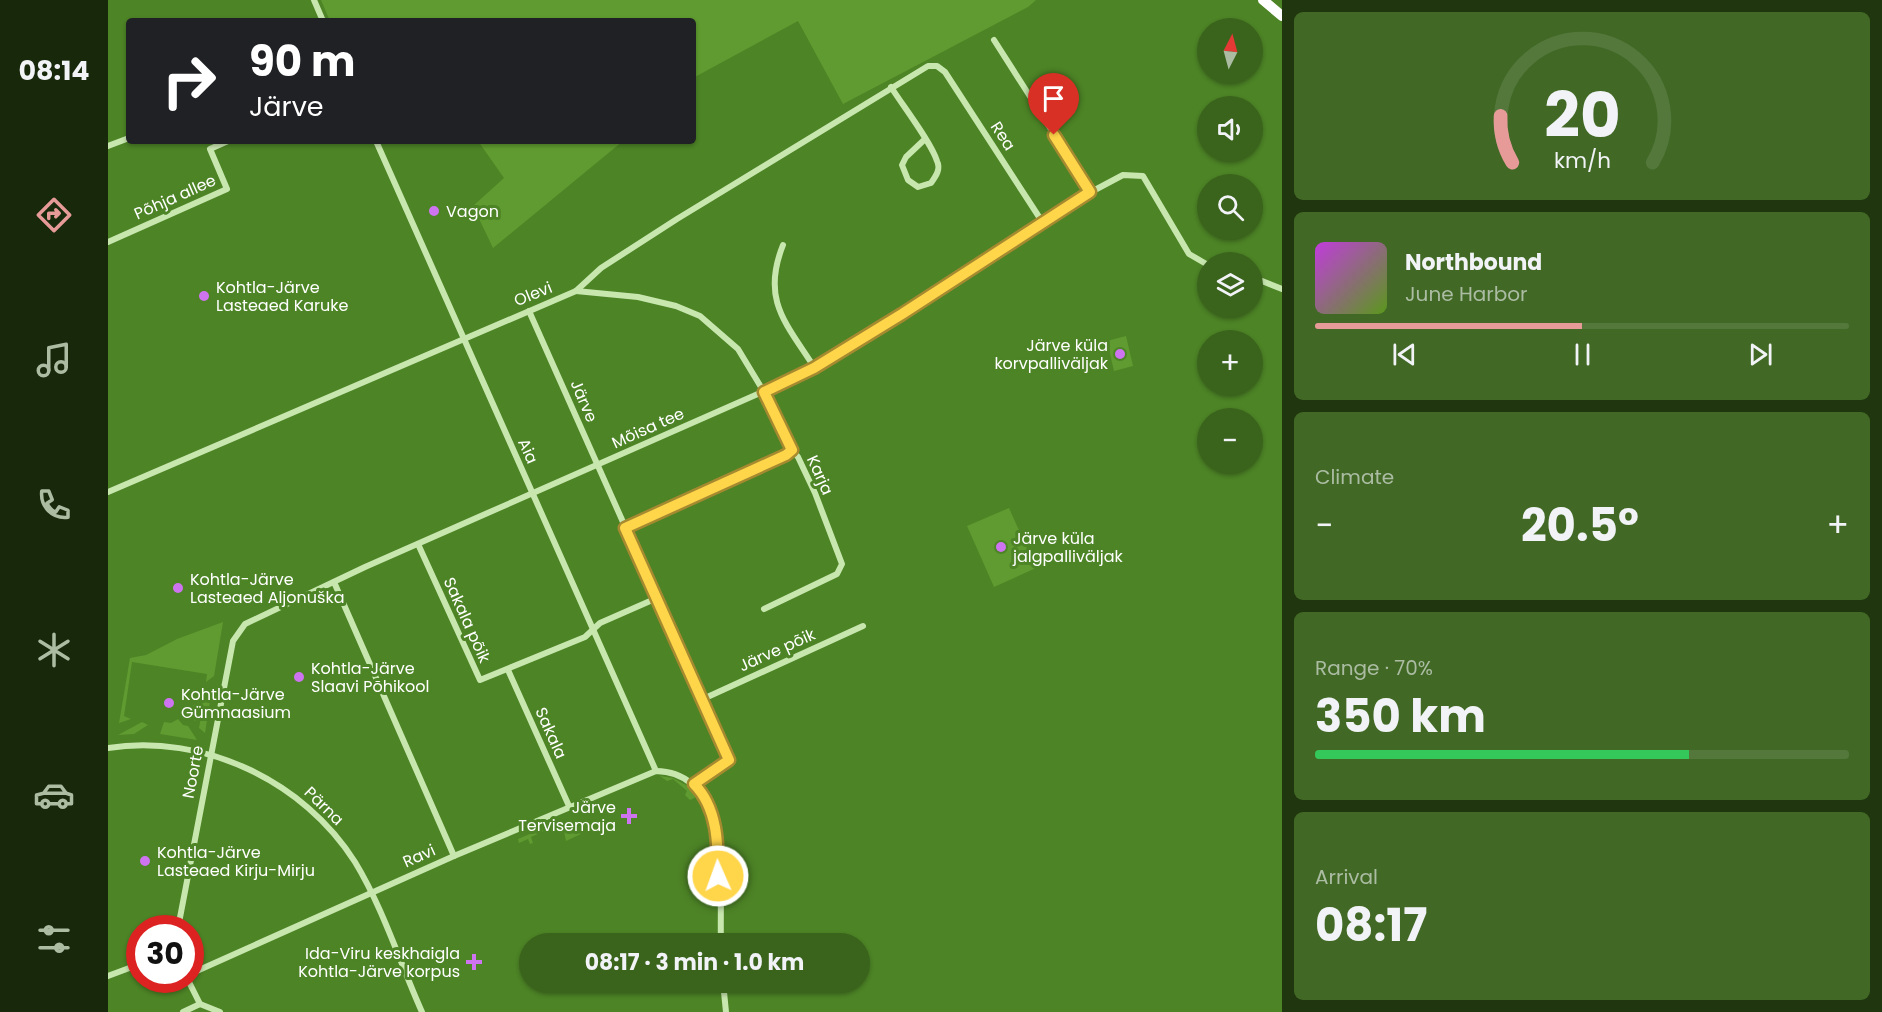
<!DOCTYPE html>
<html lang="en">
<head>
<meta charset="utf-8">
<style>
	body { margin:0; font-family:Poppins,sans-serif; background:#416925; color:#f1f3f6; height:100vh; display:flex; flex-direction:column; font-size:22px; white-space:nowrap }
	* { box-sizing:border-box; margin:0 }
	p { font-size:20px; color:#abbca3 }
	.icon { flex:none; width:33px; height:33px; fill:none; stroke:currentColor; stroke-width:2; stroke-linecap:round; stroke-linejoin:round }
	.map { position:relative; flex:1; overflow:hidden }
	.drawer { display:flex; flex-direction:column; gap:12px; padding:12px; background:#20360f; width:600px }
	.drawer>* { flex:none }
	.hud { position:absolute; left:18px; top:18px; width:570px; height:126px; border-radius:6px; box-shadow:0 2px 4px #0004; background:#202124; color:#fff; overflow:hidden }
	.needle { width:39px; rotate:6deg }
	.tools { position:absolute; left:1089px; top:18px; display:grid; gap:12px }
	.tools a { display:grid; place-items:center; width:66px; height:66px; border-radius:50%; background:#3a631c; box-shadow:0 2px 4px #0004; font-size:30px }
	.speed { position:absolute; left:18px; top:915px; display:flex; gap:12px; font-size:30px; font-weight:700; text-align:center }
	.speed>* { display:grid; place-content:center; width:78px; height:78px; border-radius:50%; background:#3a631c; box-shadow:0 2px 4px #0004; line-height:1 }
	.speed .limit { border:9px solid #d22; background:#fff; color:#111 }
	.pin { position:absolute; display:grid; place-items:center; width:51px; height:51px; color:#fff; margin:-62px -26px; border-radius:50% 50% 50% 0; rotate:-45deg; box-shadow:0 0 6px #0007 }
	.pin .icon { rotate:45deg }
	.me { position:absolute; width:66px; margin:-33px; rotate:358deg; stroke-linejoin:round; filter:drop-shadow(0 0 4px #0008) }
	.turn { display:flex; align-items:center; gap:21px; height:126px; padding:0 24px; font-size:27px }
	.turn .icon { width:78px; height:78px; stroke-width:2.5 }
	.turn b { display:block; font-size:42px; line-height:51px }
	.big { font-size:45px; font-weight:700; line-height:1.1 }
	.drawer .tile { flex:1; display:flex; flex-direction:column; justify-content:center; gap:9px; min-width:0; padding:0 21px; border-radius:9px; background:#416925 }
	.drawer .dial { align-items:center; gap:0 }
	.dial svg { height:156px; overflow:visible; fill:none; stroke:#54773b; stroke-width:7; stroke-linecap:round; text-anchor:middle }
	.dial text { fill:#f1f3f6; stroke:none }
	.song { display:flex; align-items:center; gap:18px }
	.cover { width:72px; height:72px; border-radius:9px; background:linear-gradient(135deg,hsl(290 70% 55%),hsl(90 70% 35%)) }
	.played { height:6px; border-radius:3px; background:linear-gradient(90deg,#e69b98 50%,#54773b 50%) }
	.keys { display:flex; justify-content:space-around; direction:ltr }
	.heat { display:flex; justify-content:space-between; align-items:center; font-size:33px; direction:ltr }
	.charge { height:9px; border-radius:4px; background:linear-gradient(90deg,#34c759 70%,#54773b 0) }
	.trip { position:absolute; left:411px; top:933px; width:351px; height:60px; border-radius:30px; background:#3a631c; box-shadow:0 2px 4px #0004; font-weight:700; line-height:60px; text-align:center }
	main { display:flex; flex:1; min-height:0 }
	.tabs { display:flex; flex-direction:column; width:108px; justify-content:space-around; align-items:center; background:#17280b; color:#abbca3 }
	.tabs .icon { width:42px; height:42px }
	.tabs .active { color:#e69b98 }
	.tabs b { font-size:27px; color:#f1f3f6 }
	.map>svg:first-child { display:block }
</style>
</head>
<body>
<main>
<nav class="tabs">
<b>08:14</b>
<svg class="icon active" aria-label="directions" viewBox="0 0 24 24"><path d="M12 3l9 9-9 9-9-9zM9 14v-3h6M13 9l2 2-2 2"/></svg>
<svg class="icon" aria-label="music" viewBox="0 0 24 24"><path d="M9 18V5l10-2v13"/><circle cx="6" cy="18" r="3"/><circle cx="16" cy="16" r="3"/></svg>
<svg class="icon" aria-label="phone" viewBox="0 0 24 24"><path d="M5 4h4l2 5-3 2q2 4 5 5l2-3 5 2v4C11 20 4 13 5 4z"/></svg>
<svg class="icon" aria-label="climate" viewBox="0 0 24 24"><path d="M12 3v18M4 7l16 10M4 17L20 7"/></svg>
<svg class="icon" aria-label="car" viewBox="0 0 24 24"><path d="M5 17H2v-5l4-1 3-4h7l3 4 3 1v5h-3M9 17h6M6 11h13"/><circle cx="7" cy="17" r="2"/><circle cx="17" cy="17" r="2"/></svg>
<svg class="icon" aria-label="filters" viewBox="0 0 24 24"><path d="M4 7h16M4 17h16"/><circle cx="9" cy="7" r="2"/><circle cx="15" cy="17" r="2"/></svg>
</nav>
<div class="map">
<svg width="1174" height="1012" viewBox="0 0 1174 1012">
	<rect width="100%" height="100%" fill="#4d8426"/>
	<g fill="#5f9b30">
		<path d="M 213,0 L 928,0 L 920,7 L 735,104 L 690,21 L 585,78 L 585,21 L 222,21 Z"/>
		<path d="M 370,141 L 515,141 L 385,248 L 365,206 L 396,178 Z"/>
		<path d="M 1018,336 L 1025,366 L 1006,371 L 999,341 Z"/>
		<path d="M 901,508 L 928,568 L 886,587 L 859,526 Z"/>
		<path d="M 115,622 L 106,676 L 98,682 L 99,674 L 24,662 L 16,716 L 23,719 L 11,723 L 22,658 L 38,655 L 69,639 Z"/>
		<path d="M 104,689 L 97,733 L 91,728 L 93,717 L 87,721 L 79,710 L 90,702 L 94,706 L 96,693 Z"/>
		<path d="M 70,719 L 75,725 L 80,726 L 89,740 L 52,734 L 56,722 L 63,723 Z"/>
		<path d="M 34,722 L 40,725 L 26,734 L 10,735 Z"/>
		<path d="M 552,776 L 565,778 L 587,790 L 588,797 L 582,800 L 577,795 L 579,791 L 565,779 L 559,781 Z"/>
		<path d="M 452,821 L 450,825 L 423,837 L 425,843 L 422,844 L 420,839 L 411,843 L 410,839 Z"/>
		<path d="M 469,824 L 473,834 L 458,841 L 456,831 Z"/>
	</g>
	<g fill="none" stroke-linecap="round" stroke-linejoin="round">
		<g stroke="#c8e7af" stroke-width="6">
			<path d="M 206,0 L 215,21"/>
			<path d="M 886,40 L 983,192"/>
			<path d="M 783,87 C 795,106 823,142 829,161 C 833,169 828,176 823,183 L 810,187 L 800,180 L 794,165 L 798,157 L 816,140"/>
			<path d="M 268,141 L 548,771"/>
			<path d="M 0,146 L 21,138"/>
			<path d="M 0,242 L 119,189 L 102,149 L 120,141"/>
			<path d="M 675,245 C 653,300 678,323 706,367"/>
			<path d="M 1144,277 L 1174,289"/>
			<path d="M 468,291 L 530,297 L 568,306 L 592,316 L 630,349 L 656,392 L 684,450 L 690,457 L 707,493 L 734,564 L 729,574 L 656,609"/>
			<path d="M 421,311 L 621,760 L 586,784"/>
			<path d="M 0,492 L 468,291 L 493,268 L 569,219 L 820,66 L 829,66 L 837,72 L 935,223"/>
			<path d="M 517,528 L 684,450"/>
			<path d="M 310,544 L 372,680 L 477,637 L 492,623 L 549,598"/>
			<path d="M 226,582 L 346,856"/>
			<path d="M 400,670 L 461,806"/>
			<path d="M 595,699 L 755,626"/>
			<path d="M 0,748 C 95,733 196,781 247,862 C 275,908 292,963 314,1012"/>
			<path d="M 70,928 L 125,641 L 137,624 L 257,567 L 684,379 L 794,314 L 983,192 L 1015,175 L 1035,176 L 1081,254 L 1100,265"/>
			<path d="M 82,974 L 346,856 L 548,771 C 625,772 611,890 613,944"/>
			<path d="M 0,976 L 32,964"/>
			<path d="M 80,980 L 92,1004"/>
			<path d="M 615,982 L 618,1012"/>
			<path d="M 92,1004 L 112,1012"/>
			<path d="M 75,1012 L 92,1004"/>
		</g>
		<path stroke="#fff" stroke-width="10" d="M 1155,0 L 1174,16"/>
	</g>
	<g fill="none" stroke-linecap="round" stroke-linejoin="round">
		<g stroke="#a68a30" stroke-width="15">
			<path id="route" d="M 610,876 C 610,845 610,808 586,784 L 621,760 L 517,528 L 678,455 L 684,450 L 656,392 L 706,368 L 794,314 L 982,192 L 946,135"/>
		</g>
		<use href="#route" stroke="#ffd54a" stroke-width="10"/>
	</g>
	<g fill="#ce74f0" stroke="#4d8426" stroke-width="2">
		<circle cx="326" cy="211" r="6"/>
		<circle cx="96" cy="296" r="6"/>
		<circle cx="1012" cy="354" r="6"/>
		<circle cx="893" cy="547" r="6"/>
		<circle cx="70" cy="588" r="6"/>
		<circle cx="191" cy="677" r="6"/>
		<circle cx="61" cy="703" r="6"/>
		<path d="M518 807h6v6h6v6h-6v6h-6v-6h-6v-6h6z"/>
		<circle cx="37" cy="861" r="6"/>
		<path d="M363 953h6v6h6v6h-6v6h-6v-6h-6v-6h6z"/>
	</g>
	<g text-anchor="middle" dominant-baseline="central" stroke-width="6" stroke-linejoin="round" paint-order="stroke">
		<g font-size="16" fill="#fff" stroke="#4d8426">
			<text transform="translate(895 136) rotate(57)">Rea</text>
			<text transform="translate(67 197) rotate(-24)">Põhja allee</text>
			<text transform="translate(425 294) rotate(-22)">Olevi</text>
			<text transform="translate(476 401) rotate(67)">Järve</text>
			<text transform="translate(540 428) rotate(-24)">Mõisa tee</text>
			<text transform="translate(420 451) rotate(66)">Aia</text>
			<text transform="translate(712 475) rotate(66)">Karja</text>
			<text transform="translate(359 620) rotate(66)">Sakala põik</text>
			<text transform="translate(669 650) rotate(-24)">Järve põik</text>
			<text transform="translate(443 733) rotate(66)">Sakala</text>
			<text transform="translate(85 772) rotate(-79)">Noorte</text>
			<text transform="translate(216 806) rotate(44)">Pärna</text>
			<text transform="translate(311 856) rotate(-24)">Ravi</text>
		</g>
		<g font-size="16" fill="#fff" stroke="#4d8426" text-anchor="start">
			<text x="338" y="211">Vagon</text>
			<text x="108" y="287">Kohtla-Järve<tspan x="108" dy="18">Lasteaed Karuke</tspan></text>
			<text x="1000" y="345" text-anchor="end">Järve küla<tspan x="1000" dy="18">korvpalliväljak</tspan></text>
			<text x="905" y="538">Järve küla<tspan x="905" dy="18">jalgpalliväljak</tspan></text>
			<text x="82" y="579">Kohtla-Järve<tspan x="82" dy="18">Lasteaed Aljonuška</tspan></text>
			<text x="203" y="668">Kohtla-Järve<tspan x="203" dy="18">Slaavi Põhikool</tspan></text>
			<text x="73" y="694">Kohtla-Järve<tspan x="73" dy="18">Gümnaasium</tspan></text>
			<text x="508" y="807" text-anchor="end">Järve<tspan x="508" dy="18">Tervisemaja</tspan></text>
			<text x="49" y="852">Kohtla-Järve<tspan x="49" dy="18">Lasteaed Kirju-Mirju</tspan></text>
			<text x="352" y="953" text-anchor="end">Ida-Viru keskhaigla<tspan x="352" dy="18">Kohtla-Järve korpus</tspan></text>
		</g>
	</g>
</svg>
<div class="tools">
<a><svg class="needle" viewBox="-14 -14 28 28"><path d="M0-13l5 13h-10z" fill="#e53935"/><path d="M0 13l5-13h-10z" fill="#abbca3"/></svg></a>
<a><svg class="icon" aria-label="sound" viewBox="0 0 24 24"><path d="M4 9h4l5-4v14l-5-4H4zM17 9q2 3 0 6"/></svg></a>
<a><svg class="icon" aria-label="search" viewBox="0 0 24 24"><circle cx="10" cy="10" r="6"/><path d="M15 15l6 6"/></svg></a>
<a><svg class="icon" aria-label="layers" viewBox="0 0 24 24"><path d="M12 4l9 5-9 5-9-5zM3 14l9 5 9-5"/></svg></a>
<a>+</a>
<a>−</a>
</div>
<div class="speed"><div class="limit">30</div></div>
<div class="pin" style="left:946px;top:135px;background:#d93025"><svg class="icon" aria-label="arrive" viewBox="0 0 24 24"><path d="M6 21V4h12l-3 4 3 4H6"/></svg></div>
<svg class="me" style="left:610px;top:876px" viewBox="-20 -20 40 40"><circle r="17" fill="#ffd54a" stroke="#fff" stroke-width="3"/><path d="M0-11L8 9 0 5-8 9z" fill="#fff"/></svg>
<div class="trip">08:17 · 3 min · 1.0 km</div>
<div class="hud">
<div class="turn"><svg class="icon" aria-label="right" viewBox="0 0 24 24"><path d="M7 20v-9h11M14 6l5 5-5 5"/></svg><div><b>90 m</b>Järve</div></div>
</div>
</div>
<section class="drawer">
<div class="tile dial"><svg viewBox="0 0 100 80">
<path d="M14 69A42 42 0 1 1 86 69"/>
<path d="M14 69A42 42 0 0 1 8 45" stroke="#e69b98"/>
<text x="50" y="56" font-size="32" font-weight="700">20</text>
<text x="50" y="72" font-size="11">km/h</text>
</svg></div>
<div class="tile">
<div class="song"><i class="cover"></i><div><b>Northbound</b><p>June Harbor</p></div></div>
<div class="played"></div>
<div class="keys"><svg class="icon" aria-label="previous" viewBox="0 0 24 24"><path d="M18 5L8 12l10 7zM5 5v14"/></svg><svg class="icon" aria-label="pause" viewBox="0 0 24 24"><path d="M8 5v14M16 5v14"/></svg><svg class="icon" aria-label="next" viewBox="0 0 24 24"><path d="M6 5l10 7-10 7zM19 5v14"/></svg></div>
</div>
<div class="tile"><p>Climate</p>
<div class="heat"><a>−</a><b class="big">20.5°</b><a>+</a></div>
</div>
<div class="tile"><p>Range · 70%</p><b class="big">350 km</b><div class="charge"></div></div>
<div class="tile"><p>Arrival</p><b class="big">08:17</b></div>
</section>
</main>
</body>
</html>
